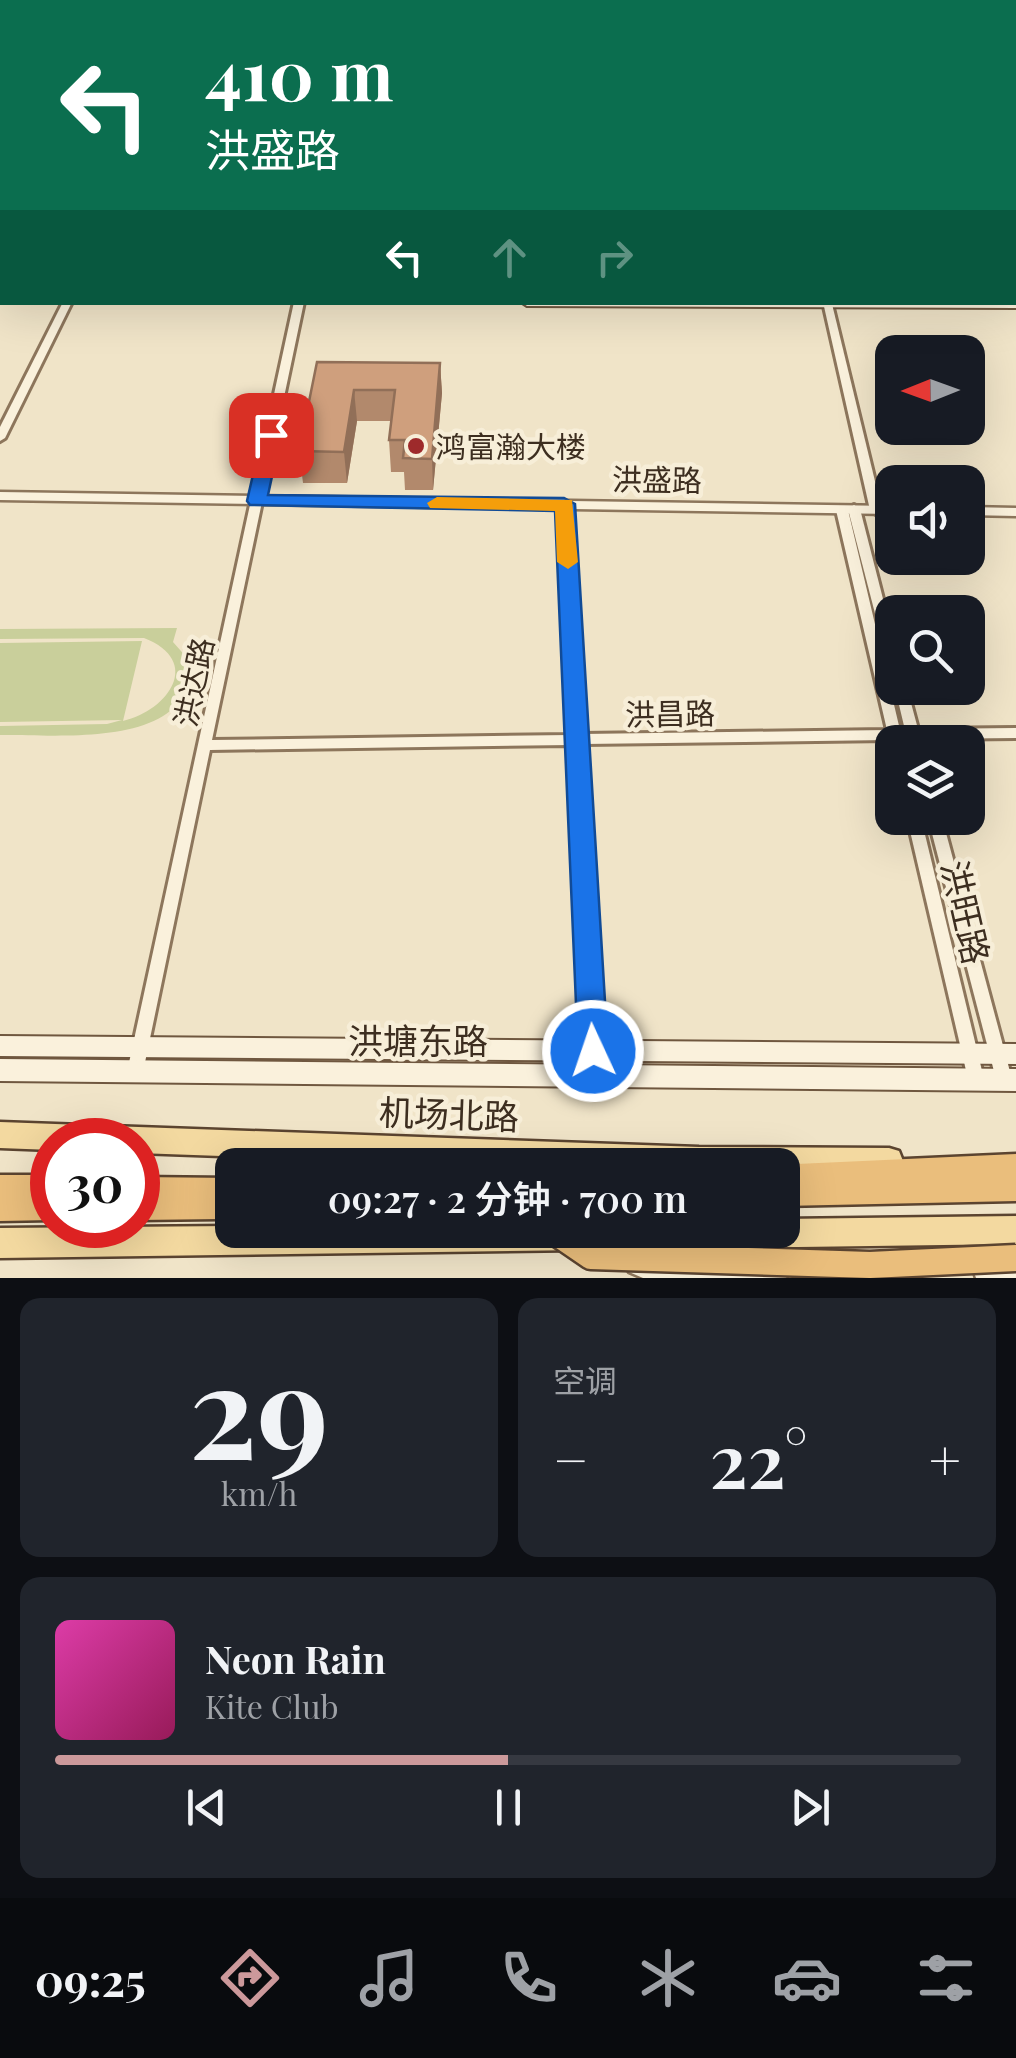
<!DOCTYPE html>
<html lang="zh">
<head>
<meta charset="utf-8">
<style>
	body { margin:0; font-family:"Playfair Display","Noto Sans SC",serif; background:#20242c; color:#f1f3f6; height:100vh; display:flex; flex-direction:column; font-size:38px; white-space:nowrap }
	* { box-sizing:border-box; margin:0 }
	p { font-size:32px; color:#9ea1a6 }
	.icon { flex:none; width:55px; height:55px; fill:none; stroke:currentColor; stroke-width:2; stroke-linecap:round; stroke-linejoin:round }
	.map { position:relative; height:1278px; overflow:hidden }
	.details { display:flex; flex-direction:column; gap:20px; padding:20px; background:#0d0f14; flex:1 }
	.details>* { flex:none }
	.banner { position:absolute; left:0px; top:0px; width:1018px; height:305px; box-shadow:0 10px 40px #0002; background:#0b6e4f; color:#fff; overflow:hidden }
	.needle { width:65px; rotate:269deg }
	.fabs { position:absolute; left:875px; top:335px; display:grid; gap:20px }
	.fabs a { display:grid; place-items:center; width:110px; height:110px; border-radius:20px; background:#171b24; box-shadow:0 10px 40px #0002; font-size:50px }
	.speed { position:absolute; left:30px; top:1118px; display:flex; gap:20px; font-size:50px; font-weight:700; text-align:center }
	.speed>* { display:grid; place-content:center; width:130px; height:130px; border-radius:50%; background:#171b24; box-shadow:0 10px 40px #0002; line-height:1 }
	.speed .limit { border:15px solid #d22; background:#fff; color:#111 }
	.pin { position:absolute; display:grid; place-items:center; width:85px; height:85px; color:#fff; margin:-42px; border-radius:20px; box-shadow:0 5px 15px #0006 }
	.me { position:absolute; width:110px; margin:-55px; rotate:357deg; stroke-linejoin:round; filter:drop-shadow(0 0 8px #0008) }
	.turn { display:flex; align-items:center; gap:35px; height:210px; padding:0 40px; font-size:45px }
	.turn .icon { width:130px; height:130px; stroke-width:2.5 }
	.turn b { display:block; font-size:70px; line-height:85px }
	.lanes { display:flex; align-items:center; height:95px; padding:0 40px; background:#0003; justify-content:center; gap:50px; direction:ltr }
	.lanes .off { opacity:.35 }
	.big { font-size:75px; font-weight:600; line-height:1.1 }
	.details .card { flex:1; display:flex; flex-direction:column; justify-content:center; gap:15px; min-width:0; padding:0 35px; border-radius:20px; background:#20242c }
	.details .dial { align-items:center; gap:0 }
	.dial b { font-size:130px; line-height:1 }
	.song { display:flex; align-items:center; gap:30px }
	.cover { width:120px; height:120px; border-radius:15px; background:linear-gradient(135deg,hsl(320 70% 55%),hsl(330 70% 35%)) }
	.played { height:10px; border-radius:5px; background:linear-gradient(90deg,#cc999b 50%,#363941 50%) }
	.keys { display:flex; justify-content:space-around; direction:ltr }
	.heat { display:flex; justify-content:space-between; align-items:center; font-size:55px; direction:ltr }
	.details .tiles { flex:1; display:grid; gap:20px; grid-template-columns:1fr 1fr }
	.card:last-child { grid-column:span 2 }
	.trip { position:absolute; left:215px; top:1148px; width:585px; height:100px; border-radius:20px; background:#171b24; box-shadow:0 10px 40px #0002; font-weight:600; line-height:100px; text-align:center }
	.menu { display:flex; height:160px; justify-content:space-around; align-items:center; background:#090b0e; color:#9ea1a6 }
	.menu .icon { width:70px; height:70px }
	.menu .selected { color:#cc999b }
	.menu b { font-size:45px; color:#f1f3f6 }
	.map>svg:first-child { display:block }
</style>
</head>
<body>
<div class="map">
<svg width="1016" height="1278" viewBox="0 0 1016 1278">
	<rect width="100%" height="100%" fill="#f0e4c8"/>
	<path fill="#c9cf9b" d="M 177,628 L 173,642 L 188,659 C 201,751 55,734 0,735 L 0,726 L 107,724 L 122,720 L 0,722 L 0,643 L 142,641 L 123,721 C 169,710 203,661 144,638 L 0,639 L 0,629 Z"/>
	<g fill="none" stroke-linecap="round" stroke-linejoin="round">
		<g stroke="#8d765c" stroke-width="6">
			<g id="minor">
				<path d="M 915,0 L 922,0 L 923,2 L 917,2 Z"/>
				<rect x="0" y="87" width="2" height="4"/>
				<path d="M 1015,217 L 1016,218 L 1015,224 Z"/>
				<path d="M 63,302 L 72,302 L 5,438 L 0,441 L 0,427 Z"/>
				<path d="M 294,302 L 304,302 L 212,740 L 570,735 L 559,505 L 565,501 L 571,505 L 583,734 L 887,730 L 836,510 L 842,506 L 848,510 L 900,730 L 905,730 L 895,688 L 907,688 L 918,729 L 1016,728 L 1016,738 L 921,739 L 919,742 L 909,742 L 907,740 L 902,740 L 902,742 L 892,742 L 892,745 L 889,740 L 584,744 L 602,1076 L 600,1081 L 594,1084 L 588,1081 L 586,1076 L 570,745 L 210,750 L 143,1072 L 141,1077 L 135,1080 L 129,1077 L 127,1072 Z"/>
				<path d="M 823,302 L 832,304 L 882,510 L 876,514 L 870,510 Z"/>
				<path d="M 854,505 L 860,509 L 892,634 L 892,660 L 886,656 L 848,509 Z"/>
				<path d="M 907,818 L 921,818 L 984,1079 L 982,1084 L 976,1087 L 970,1084 L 968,1079 Z"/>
				<path d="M 928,818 L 942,818 L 1012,1079 L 1010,1084 L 1004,1087 L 998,1084 L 996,1079 Z"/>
			</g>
		</g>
		<g stroke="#8d765c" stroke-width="5">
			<g id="tertiary">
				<rect x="1015" y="42" width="1" height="4"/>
				<path d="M 0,492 L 892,506 L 892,514 L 0,500 Z"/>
				<path d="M 968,507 L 1016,508 L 1016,516 L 968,515 Z"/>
				<path d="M 637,1253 L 664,1265 L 777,1263 L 785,1266 L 788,1274 L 786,1278 L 643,1278 L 629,1272 L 626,1264 L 629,1256 Z"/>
				<path d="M 985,1261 L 1016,1261 L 1016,1278 L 976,1278 L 974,1272 L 977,1264 Z"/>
			</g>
		</g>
		<g stroke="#6f573f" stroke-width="4">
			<g id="secondary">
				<path d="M 2,23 L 2,29 L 0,30 L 0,24 Z"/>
				<rect x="1015" y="151" width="1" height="6"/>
				<rect x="0" y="182" width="2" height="8"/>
				<rect x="0" y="279" width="2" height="8"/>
				<rect x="0" y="292" width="2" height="8"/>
				<path d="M 1016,300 L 1016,308 L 527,306 L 521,302 L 1015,302 Z"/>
				<path d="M 0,1036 L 1016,1044 L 1016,1064 L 0,1056 Z"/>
				<path d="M 0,1059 L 1016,1069 L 1016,1091 L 0,1081 Z"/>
			</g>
		</g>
		<g stroke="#5b4430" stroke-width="5">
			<g id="primary">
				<path d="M 0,1122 L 699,1147 L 889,1148 L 899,1151 L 903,1161 L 899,1171 L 889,1174 L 782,1174 L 782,1165 L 466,1165 L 138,1153 L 138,1140 L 52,1140 L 52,1150 L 0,1148 Z"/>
				<path d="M 1016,1216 L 1016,1244 L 0,1258 L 0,1228 L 232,1226 L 232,1230 L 782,1230 L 782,1219 Z"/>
			</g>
		</g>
		<g stroke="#5b4430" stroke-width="5">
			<g id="trunk">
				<path d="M 1016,1154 L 1016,1201 L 782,1206 L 782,1165 L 775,1165 Z"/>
				<path d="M 0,1175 L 52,1175 L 52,1220 L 0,1221 Z"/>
				<path d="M 138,1177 L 232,1178 L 230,1215 L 220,1219 L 138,1220 Z"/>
			</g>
		</g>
		<use href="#minor" fill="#faf1dc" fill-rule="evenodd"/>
		<use href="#tertiary" fill="#faf1dc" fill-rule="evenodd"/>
		<use href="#secondary" fill="#faf1dc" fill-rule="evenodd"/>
		<use href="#primary" fill="#f3d9a0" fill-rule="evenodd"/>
		<use href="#trunk" fill="#eabe7c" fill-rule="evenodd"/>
		<g stroke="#3d2e20" stroke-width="5">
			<path id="rail" d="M 85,2 L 90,0"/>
		</g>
		<use href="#rail" stroke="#f7eed8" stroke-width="2.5" stroke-dasharray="6" stroke-linecap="butt"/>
		<g stroke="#5b4430" stroke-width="31" stroke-linecap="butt">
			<path id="trunk-bridge" d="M 553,1230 L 591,1256 L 870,1265 L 1016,1258"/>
		</g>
		<use href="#trunk-bridge" stroke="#eabe7c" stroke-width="26"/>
	</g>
	<path fill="#b2896c" d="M 317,362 L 440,363 L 442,393 L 433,490 L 405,490 L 404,472 L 391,472 L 389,440 L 391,421 L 357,421 L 347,483 L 303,483 L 299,451 Z"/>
	<g fill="#916f58">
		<path d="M 440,363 L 442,393 L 433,490 L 432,459 Z"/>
		<path d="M 354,390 L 357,421 L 347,483 L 344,452 Z"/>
	</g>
	<path fill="#cf9f7d" stroke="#916f58" stroke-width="2.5" d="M 317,362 L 440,363 L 432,459 L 403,458 L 405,440 L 389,440 L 395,390 L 354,390 L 344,452 L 299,451 Z"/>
	<path fill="#1a73e8" stroke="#114b97" stroke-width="2.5" d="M 271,429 L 281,435 L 268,495 L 564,498 L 575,504 L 608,1051 L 604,1061 L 593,1065 L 582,1061 L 578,1051 L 555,511 L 250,505 L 247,501 L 262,435 Z"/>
	<path fill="#f59e0b" d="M 437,497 L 572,500 L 578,562 L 568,569 L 557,562 L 555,511 L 430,508 L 427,503 Z"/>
	<circle fill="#9e2a2b" stroke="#f7eed8" stroke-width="4" cx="416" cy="446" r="10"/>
	<g text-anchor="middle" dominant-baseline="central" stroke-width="9" stroke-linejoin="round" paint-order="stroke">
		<g font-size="30" fill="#3d2e20" stroke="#f7eed8" text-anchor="start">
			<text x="436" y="446">鸿富瀚大楼</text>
		</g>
		<g font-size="30" fill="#3d2e20" stroke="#f7eed8">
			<text transform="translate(657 479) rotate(1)">洪盛路</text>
			<text transform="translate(193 682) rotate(-78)">洪达路</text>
			<text transform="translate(670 713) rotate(-1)">洪昌路</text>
		</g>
		<g font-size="35" fill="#3d2e20" stroke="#f7eed8">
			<text transform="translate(967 912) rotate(77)">洪旺路</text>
			<text x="418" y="1039">洪塘东路</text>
			<text transform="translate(449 1113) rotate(2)">机场北路</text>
		</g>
	</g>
</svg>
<div class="fabs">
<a><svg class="needle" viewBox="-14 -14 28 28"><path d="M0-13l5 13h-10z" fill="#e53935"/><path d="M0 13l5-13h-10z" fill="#9ea1a6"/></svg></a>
<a><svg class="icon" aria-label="sound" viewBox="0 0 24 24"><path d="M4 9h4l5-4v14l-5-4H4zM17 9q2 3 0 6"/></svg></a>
<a><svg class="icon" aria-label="search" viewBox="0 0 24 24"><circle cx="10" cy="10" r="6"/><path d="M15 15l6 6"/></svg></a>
<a><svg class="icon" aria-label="layers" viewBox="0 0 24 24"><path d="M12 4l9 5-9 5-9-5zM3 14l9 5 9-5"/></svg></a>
</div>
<div class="speed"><div class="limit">30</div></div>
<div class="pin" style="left:271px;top:435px;background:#d93025"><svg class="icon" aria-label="arrive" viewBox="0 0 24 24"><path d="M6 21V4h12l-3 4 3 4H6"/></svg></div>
<svg class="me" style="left:593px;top:1051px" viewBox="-20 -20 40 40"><circle r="17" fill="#1a73e8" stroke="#fff" stroke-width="3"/><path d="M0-11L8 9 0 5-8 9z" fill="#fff"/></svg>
<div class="trip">09:27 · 2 分钟 · 700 m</div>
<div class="banner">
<div class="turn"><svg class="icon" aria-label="left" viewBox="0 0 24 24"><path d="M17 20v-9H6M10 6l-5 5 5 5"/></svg><div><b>410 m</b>洪盛路</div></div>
<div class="lanes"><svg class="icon" aria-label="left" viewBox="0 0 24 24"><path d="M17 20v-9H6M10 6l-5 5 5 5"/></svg><svg class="icon off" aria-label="ahead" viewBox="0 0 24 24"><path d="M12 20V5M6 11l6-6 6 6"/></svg><svg class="icon off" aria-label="right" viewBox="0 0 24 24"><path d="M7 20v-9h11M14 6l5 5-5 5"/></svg></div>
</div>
</div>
<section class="details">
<div class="tiles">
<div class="card dial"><b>29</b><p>km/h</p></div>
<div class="card"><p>空调</p>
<div class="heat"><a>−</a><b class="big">22°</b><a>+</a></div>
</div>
<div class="card">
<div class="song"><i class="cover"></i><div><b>Neon Rain</b><p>Kite Club</p></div></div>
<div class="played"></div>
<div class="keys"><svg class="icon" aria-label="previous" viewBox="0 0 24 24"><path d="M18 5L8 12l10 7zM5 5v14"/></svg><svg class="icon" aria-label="pause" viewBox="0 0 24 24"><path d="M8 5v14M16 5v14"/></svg><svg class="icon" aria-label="next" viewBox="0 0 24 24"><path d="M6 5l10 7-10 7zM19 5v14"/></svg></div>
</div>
</div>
</section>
<nav class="menu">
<b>09:25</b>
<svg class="icon selected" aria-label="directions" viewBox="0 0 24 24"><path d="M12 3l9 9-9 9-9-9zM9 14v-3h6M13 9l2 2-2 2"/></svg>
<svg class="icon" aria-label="music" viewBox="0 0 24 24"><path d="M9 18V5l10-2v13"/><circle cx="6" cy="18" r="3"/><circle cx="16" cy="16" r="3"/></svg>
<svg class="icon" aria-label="phone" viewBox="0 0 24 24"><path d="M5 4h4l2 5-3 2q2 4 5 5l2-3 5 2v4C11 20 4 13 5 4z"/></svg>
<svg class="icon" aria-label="climate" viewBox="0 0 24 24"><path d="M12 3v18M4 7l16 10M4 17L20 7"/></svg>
<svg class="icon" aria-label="car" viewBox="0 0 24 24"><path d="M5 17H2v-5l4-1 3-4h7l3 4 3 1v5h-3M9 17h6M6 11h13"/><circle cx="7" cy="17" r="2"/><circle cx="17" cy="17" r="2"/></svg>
<svg class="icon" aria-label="filters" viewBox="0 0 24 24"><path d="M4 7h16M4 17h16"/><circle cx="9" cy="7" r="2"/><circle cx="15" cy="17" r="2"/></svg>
</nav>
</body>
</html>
